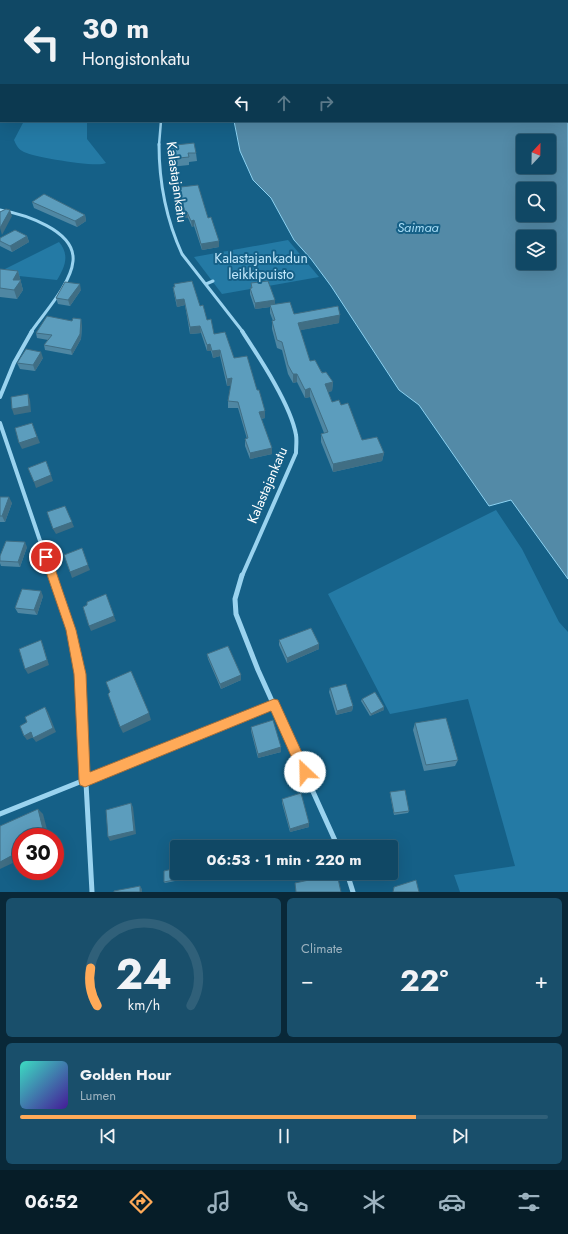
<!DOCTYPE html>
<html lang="en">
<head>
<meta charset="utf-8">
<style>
	body { margin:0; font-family:Jost,sans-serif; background:#194f6b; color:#f1f3f6; height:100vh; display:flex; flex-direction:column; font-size:15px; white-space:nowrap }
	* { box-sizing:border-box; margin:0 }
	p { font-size:13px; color:#9cb2bf }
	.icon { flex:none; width:22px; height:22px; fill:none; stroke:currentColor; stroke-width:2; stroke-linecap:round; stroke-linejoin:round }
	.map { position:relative; height:892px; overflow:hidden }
	.sheet { display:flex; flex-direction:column; gap:6px; padding:6px; background:#092838; flex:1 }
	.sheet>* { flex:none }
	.banner { position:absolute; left:0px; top:0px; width:568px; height:122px; box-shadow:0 4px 16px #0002,0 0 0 1px #306079; background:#104865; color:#f1f3f6; overflow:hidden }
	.needle { width:26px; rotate:22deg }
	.buttons { position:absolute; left:516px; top:134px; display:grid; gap:8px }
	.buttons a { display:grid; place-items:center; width:40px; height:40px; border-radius:4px; background:#104865; box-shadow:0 4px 16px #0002,0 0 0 1px #306079; font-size:20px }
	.speed { position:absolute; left:12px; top:828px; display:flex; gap:8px; font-size:20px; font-weight:700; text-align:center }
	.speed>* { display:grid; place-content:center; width:52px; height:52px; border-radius:50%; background:#104865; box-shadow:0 4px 16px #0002,0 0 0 1px #306079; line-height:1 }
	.speed .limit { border:6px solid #d22; background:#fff; color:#111 }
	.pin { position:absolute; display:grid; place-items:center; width:34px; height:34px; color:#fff; margin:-17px; border:2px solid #fff; border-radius:50%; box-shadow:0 1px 4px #0007 }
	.me { position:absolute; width:44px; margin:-22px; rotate:336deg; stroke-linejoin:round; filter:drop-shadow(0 0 3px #0008) }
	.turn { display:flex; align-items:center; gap:14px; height:84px; padding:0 16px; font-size:18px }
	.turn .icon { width:52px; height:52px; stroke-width:2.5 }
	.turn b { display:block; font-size:28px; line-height:34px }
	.lanes { display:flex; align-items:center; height:38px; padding:0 16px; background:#0003; justify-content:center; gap:20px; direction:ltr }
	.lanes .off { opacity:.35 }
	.big { font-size:30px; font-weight:700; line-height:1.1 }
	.sheet .widget { flex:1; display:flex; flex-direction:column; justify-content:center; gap:6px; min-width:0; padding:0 14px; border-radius:6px; background:#194f6b }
	.sheet .dial { align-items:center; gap:0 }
	.dial svg { height:104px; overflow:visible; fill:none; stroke:#306079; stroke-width:7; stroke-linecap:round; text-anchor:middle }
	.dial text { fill:#f1f3f6; stroke:none }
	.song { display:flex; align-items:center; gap:12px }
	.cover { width:48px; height:48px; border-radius:6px; background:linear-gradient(135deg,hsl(170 70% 55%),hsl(260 70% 35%)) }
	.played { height:4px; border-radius:2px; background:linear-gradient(90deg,#ffaa58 75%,#306079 75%) }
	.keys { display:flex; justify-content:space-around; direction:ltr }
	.heat { display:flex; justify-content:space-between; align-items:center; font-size:22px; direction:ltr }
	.sheet .tiles { flex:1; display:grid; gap:6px; grid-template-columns:1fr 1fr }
	.widget:last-child { grid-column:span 2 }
	.trip { position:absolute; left:170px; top:840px; width:228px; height:40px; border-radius:4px; background:#104865; box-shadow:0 4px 16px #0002,0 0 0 1px #306079; font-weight:700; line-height:40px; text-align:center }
	.tabs { display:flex; height:64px; justify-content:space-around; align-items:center; background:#061d28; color:#9cb2bf }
	.tabs .icon { width:28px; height:28px }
	.tabs .on { color:#ffaa58 }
	.tabs b { font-size:18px; color:#f1f3f6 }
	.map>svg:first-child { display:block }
</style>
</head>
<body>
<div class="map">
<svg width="568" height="892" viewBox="0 0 568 892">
	<rect width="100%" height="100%" fill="#156087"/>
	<g fill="#247aa5">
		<path d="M 0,0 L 154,0 L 154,1 L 1,1 L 1,45 Z"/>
		<path d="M 24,121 L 87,121 L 87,139 L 106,163 C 97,168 34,157 24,152 C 19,150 16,145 14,140 Z"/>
		<path d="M 288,240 L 319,277 L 222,294 L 194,257 Z"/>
		<path d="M 59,242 C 70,255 65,267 57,280 L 0,274 L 0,269 L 3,270 Z"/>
		<path d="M 496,510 L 522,549 L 559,622 L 568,632 L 568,892 L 460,892 L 454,875 L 515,866 L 468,699 L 390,714 L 328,594 Z"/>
	</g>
	<path fill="#538aa7" stroke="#8cd2f2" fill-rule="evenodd" d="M 205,0 L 568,0 L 568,579 L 511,500 L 489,506 L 419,405 L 399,390 L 331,286 L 311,259 L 294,240 L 271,198 L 253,180 L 240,151 L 234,121 L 567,121 L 567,1 ZM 523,141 L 549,141 L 549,167 L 523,167 ZM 523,189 L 549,189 L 549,215 L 523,215 ZM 523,237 L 549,237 L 549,263 L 523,263 Z"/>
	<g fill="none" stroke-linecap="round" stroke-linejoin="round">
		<path stroke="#9ad3ef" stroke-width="2.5" d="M 159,145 L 161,121"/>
		<g stroke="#9ad3ef" stroke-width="3">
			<path d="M 159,144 C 159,182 166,219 182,254 L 243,332"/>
			<path d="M 0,210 C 23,214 76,230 73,261 C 71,284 44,313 31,332"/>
			<path d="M 206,284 L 213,281"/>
		</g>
		<g stroke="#9ad3ef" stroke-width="4">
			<path d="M 0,397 L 14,363 L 32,331"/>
			<path d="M 0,423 L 52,576"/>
			<path d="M 242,576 L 296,453 C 296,447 297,440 296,435 C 291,405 259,357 242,331"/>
		</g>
		<g stroke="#9ad3ef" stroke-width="5">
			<path d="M 52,575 L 71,630 L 80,674 L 92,892"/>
			<path d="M 242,575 L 235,599 L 236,614 L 258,670 L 338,847"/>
			<path d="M 0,814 L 274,704"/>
			<path d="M 347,873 L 353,892"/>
		</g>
	</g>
	<g fill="#4f87a3">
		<path d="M 167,146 L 196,153 L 197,161 L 189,162 L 189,165 L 170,167 Z"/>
		<path d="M 181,187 L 208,218 L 219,241 L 219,247 L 202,250 L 194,226 L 192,227 L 188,218 L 185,218 L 180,196 L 179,190 L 181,190 Z"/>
		<path d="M 32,202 L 85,215 L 86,221 L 77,227 L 34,208 Z"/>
		<path d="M 27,236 L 29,242 L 12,252 L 0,246 L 0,238 Z"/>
		<path d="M 0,269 L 18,271 L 23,290 L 17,299 L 0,297 Z"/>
		<path d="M 251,283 L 275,300 L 275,304 L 294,314 L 339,323 L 300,330 L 310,361 L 333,382 L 332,391 L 328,392 L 332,402 L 341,405 L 362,440 L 384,453 L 382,461 L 333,472 L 321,442 L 321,434 L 324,433 L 310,397 L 305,398 L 297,382 L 293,383 L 288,374 L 282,350 L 277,348 L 272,329 L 272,321 L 273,321 L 270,313 L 270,307 L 255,309 L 250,294 L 250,288 L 251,288 Z"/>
		<path d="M 174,284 L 200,306 L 214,334 L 234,358 L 257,390 L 265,418 L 261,419 L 272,454 L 250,459 L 245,446 L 245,439 L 247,439 L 238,408 L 228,408 L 228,401 L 231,385 L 227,386 L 220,356 L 213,358 L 211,351 L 207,351 L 201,333 L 190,334 L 185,305 L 177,307 L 174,294 L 173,287 L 174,287 Z"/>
		<path d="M 81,290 L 70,306 L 58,304 L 56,298 Z"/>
		<path d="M 82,325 L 81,339 L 72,355 L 45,350 L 44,345 L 48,340 L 37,338 L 36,333 Z"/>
		<path d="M 43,358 L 35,371 L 20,369 L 17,363 Z"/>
		<path d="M 0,497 L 12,503 L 5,522 L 0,522 Z"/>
		<path d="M 27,547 L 20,567 L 1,566 L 0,563 L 0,556 Z"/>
		<path d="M 43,596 L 37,615 L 18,613 L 15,608 Z"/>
		<path d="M 279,640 L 319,644 L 319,649 L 287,663 L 279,645 Z"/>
		<path d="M 207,654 L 241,680 L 221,689 L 208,659 Z"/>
		<path d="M 330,688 L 353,706 L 352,711 L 336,715 L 329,692 Z"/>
		<path d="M 362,699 L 384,707 L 384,710 L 370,716 L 361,701 Z"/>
		<path d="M 415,723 L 458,760 L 455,766 L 424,771 L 413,730 Z"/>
		<path d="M 251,727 L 281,752 L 258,758 L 251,731 Z"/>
		<path d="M 390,792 L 409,811 L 408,813 L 394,815 L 390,794 Z"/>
		<path d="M 282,799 L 309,823 L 309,827 L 290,832 L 282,803 Z"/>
		<path d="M 177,868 L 180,880 L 165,883 L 164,882 Z"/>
	</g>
	<g fill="#406e84">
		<path d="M 10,210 L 12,216 L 2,235 L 0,228 Z"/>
		<path d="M 185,212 L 187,212 L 188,218 L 185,218 Z"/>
		<path d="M 85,215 L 86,221 L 77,227 L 75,221 Z"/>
		<path d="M 194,220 L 194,226 L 192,227 L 191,221 Z"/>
		<path d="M 27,236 L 29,242 L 12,252 L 10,246 Z"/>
		<path d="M 219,241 L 219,247 L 202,250 L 201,244 Z"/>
		<path d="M 18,271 L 23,290 L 17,299 L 14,290 L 13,280 Z"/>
		<path d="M 80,284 L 81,290 L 70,306 L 68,300 Z"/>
		<path d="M 184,299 L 185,305 L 177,307 L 176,300 Z"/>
		<path d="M 275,300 L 275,306 L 270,305 L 270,307 L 255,309 L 255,303 Z"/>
		<path d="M 340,315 L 339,323 L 297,331 L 298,323 Z"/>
		<path d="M 81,319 L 82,325 L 81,339 L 72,355 L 71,350 Z"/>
		<path d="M 200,326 L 201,333 L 190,334 L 190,327 Z"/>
		<path d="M 210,344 L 211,351 L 207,351 L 207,345 Z"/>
		<path d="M 220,350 L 220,356 L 213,358 L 212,351 Z"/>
		<path d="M 41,352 L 43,358 L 35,371 L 33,365 Z"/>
		<path d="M 293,374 L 297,374 L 297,382 L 293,383 Z"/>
		<path d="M 232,378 L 233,385 L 227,386 L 227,379 Z"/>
		<path d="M 333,382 L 332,391 L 325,393 L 325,384 Z"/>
		<path d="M 310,388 L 310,397 L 305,398 L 305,390 Z"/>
		<path d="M 28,394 L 30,400 L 31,412 L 14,415 L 12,409 Z"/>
		<path d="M 265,411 L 265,418 L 259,419 L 259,412 Z"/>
		<path d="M 32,423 L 40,443 L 22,449 L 19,443 Z"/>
		<path d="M 272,448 L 272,454 L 250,459 L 250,453 Z"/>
		<path d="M 384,453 L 382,461 L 333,472 L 333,464 Z"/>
		<path d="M 51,475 L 53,481 L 36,488 L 34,482 Z"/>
		<path d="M 9,497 L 12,503 L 5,522 L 2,516 Z"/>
		<path d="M 72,522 L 74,527 L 56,534 L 53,529 Z"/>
		<path d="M 25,542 L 27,547 L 20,567 L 18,562 Z"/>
		<path d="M 88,565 L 90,570 L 72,578 L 70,572 Z"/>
		<path d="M 41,591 L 43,596 L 37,615 L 34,610 Z"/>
		<path d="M 114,616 L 116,621 L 91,631 L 89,626 Z"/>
		<path d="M 41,640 L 43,645 L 49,665 L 28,674 L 25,669 Z"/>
		<path d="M 319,644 L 319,649 L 287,663 L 287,658 Z"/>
		<path d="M 241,675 L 241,680 L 221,689 L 220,684 Z"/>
		<path d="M 353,706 L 352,711 L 336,715 L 337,711 Z"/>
		<path d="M 45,707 L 48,712 L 56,732 L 36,742 L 33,738 Z"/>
		<path d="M 384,707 L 384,710 L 370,716 L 371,714 Z"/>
		<path d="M 149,713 L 151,720 L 123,733 L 120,727 Z"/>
		<path d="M 31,732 L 34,737 L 27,740 L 24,736 Z"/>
		<path d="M 281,747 L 281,752 L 258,758 L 258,754 Z"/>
		<path d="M 131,803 L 133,807 L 136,834 L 110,841 L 108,837 Z"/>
		<path d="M 38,809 L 43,814 L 49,837 L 45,837 Z"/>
		<path d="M 309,823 L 309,827 L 290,832 L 290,829 Z"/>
		<path d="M 11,856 L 17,861 L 0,869 L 0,862 Z"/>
		<path d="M 21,859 L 21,866 L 20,866 L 15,862 Z"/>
		<path d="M 140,886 L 142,889 L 142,892 L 140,892 Z"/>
	</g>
	<g fill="#5c9dbd" stroke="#406e84">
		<path d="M 194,143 L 196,153 L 188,153 L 189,157 L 169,159 L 167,146 Z"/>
		<path d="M 198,185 L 208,218 L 211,217 L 219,241 L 201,244 L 194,220 L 191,221 L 187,212 L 185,212 L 179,190 L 181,190 L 181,187 Z"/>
		<path d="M 44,194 L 85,215 L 75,221 L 32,202 Z"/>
		<path d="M 6,209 L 10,210 L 0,228 L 0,212 Z"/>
		<path d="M 15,230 L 27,236 L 10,246 L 0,241 L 0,238 Z"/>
		<path d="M 0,269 L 18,271 L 13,280 L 21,280 L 14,290 L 0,288 Z"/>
		<path d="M 192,281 L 200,306 L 203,305 L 207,320 L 211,319 L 214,334 L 225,332 L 234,358 L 247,356 L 257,390 L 259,390 L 265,411 L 259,412 L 272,448 L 250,453 L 245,439 L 248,438 L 238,402 L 228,401 L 232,378 L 227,379 L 220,350 L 212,351 L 210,344 L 207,345 L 200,326 L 190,327 L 184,299 L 176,300 L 173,287 L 175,287 L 174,284 Z"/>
		<path d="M 268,281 L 275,300 L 255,303 L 250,288 L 252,288 L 251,283 Z"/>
		<path d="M 65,282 L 80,284 L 68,300 L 56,298 Z"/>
		<path d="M 290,302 L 294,314 L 338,306 L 340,315 L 298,323 L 310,361 L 315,360 L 322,373 L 326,372 L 333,382 L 325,384 L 332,402 L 339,400 L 341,405 L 348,403 L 362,440 L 377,437 L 384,453 L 333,464 L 321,434 L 328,432 L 310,388 L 305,390 L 297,374 L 293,374 L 288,365 L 282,342 L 277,340 L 272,321 L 275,320 L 270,305 Z"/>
		<path d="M 47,316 L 72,321 L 73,318 L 81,319 L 80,334 L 71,350 L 44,345 L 52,335 L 36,333 Z"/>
		<path d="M 26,349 L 41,352 L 33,365 L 17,363 Z"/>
		<path d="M 28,394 L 29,406 L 12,409 L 11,397 Z"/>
		<path d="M 32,423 L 37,437 L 19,443 L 15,428 Z"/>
		<path d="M 46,461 L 51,475 L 34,482 L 28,468 Z"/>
		<path d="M 0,497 L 9,497 L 2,516 L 0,516 Z"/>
		<path d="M 65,506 L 72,522 L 53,529 L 47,512 Z"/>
		<path d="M 6,541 L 25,542 L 18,562 L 0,561 L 0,556 Z"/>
		<path d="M 82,548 L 88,565 L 70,572 L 64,555 Z"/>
		<path d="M 22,589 L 41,591 L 34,610 L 15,608 Z"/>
		<path d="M 106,594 L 114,616 L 89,626 L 83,607 L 87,605 L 87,602 Z"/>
		<path d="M 311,628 L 319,644 L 287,658 L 279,640 Z"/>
		<path d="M 41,640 L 47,660 L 25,669 L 19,649 Z"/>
		<path d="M 228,646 L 241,675 L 220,684 L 207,654 Z"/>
		<path d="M 131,671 L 149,713 L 120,727 L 108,694 L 110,692 L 106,682 Z"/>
		<path d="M 346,684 L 353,706 L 337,711 L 330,688 Z"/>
		<path d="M 375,692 L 384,707 L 371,714 L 362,699 Z"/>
		<path d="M 45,707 L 53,728 L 33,738 L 31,732 L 24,736 L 20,726 L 27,722 L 25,717 Z"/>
		<path d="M 446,718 L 458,760 L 426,765 L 415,723 Z"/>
		<path d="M 273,720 L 281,747 L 258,754 L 251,727 Z"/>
		<path d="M 405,790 L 409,811 L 394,813 L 390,792 Z"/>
		<path d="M 301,793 L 309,823 L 290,829 L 282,799 Z"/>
		<path d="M 131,803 L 134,831 L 108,837 L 106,810 Z"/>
		<path d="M 38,809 L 45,837 L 21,837 L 21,859 L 15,862 L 11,856 L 0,862 L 0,826 Z"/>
		<path d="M 177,868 L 177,873 L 179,873 L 179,879 L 164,882 L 164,871 Z"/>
		<path d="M 337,874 L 341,892 L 296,892 L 295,883 Z"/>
		<path d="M 416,880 L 419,892 L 393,892 L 394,887 Z"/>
		<path d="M 140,886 L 140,892 L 114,892 L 114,891 Z"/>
	</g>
	<path fill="#ffaa58" stroke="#a66e39" d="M 46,553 L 51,557 L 76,630 L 86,674 L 90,772 L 274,699 L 278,700 L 309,768 L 311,772 L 309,776 L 305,778 L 300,776 L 271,711 L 85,787 L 80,785 L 79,781 L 74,674 L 66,630 L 41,557 Z"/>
	<g text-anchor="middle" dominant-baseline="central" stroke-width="4" stroke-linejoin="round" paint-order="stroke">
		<g font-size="13" font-style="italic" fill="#a6dcf6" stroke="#156087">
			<text x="418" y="227">Saimaa</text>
		</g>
		<g font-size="14" fill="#fff" stroke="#156087">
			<text transform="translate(177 182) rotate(82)">Kalastajankatu</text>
			<text transform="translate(267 485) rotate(-67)">Kalastajankatu</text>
		</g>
		<g font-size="14" fill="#c0e7fb" stroke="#156087">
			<text x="261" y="258">Kalastajankadun<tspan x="261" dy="16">leikkipuisto</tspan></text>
		</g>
	</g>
</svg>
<div class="buttons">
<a><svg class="needle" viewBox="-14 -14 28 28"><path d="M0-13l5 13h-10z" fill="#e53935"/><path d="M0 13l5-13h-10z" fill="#9cb2bf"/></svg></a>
<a><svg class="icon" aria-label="search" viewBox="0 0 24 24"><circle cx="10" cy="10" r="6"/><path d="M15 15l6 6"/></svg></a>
<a><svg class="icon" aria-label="layers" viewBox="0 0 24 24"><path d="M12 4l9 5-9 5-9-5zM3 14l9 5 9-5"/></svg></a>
</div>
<div class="speed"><div class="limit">30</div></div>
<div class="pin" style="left:46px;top:557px;background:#d93025"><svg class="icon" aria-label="arrive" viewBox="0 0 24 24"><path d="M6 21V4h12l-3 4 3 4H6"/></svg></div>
<svg class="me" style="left:305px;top:772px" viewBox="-20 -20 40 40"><circle r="19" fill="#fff"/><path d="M0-13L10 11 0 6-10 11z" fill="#ffaa58"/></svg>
<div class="trip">06:53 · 1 min · 220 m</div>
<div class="banner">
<div class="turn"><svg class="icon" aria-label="left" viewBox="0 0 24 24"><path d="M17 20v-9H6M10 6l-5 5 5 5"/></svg><div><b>30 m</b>Hongistonkatu</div></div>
<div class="lanes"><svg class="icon" aria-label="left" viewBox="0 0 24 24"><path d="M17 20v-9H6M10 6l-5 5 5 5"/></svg><svg class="icon off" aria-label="ahead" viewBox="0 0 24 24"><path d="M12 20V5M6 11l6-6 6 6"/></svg><svg class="icon off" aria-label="right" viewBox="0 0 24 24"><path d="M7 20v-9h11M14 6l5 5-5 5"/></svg></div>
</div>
</div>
<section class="sheet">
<div class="tiles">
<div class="widget dial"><svg viewBox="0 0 100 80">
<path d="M14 69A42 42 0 1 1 86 69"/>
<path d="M14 69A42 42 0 0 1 9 40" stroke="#ffaa58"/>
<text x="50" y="56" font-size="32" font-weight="700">24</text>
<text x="50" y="72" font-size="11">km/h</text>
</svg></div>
<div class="widget"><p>Climate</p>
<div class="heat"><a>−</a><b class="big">22°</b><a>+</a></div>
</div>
<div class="widget">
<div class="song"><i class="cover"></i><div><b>Golden Hour</b><p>Lumen</p></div></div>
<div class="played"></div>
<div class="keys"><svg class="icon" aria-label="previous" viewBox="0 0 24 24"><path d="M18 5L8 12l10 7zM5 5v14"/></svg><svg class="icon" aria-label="pause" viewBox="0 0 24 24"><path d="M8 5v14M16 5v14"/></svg><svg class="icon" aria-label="next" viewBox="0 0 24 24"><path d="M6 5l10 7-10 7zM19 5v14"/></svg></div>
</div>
</div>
</section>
<nav class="tabs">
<b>06:52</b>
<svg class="icon on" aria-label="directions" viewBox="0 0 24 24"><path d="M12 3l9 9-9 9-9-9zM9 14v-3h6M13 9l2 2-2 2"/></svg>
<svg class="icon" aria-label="music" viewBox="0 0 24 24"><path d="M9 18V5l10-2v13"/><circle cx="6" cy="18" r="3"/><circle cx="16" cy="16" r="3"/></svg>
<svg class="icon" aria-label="phone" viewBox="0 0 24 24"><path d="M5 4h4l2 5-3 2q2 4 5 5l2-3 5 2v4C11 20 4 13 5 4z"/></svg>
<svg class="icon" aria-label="climate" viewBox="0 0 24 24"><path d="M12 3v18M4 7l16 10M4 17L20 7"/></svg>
<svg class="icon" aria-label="car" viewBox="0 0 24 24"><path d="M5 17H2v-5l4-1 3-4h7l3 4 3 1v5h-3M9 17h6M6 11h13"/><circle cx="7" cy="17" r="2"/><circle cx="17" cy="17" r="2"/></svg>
<svg class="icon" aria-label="filters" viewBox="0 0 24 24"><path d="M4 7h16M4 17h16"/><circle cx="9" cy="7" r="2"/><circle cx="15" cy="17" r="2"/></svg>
</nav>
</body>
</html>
